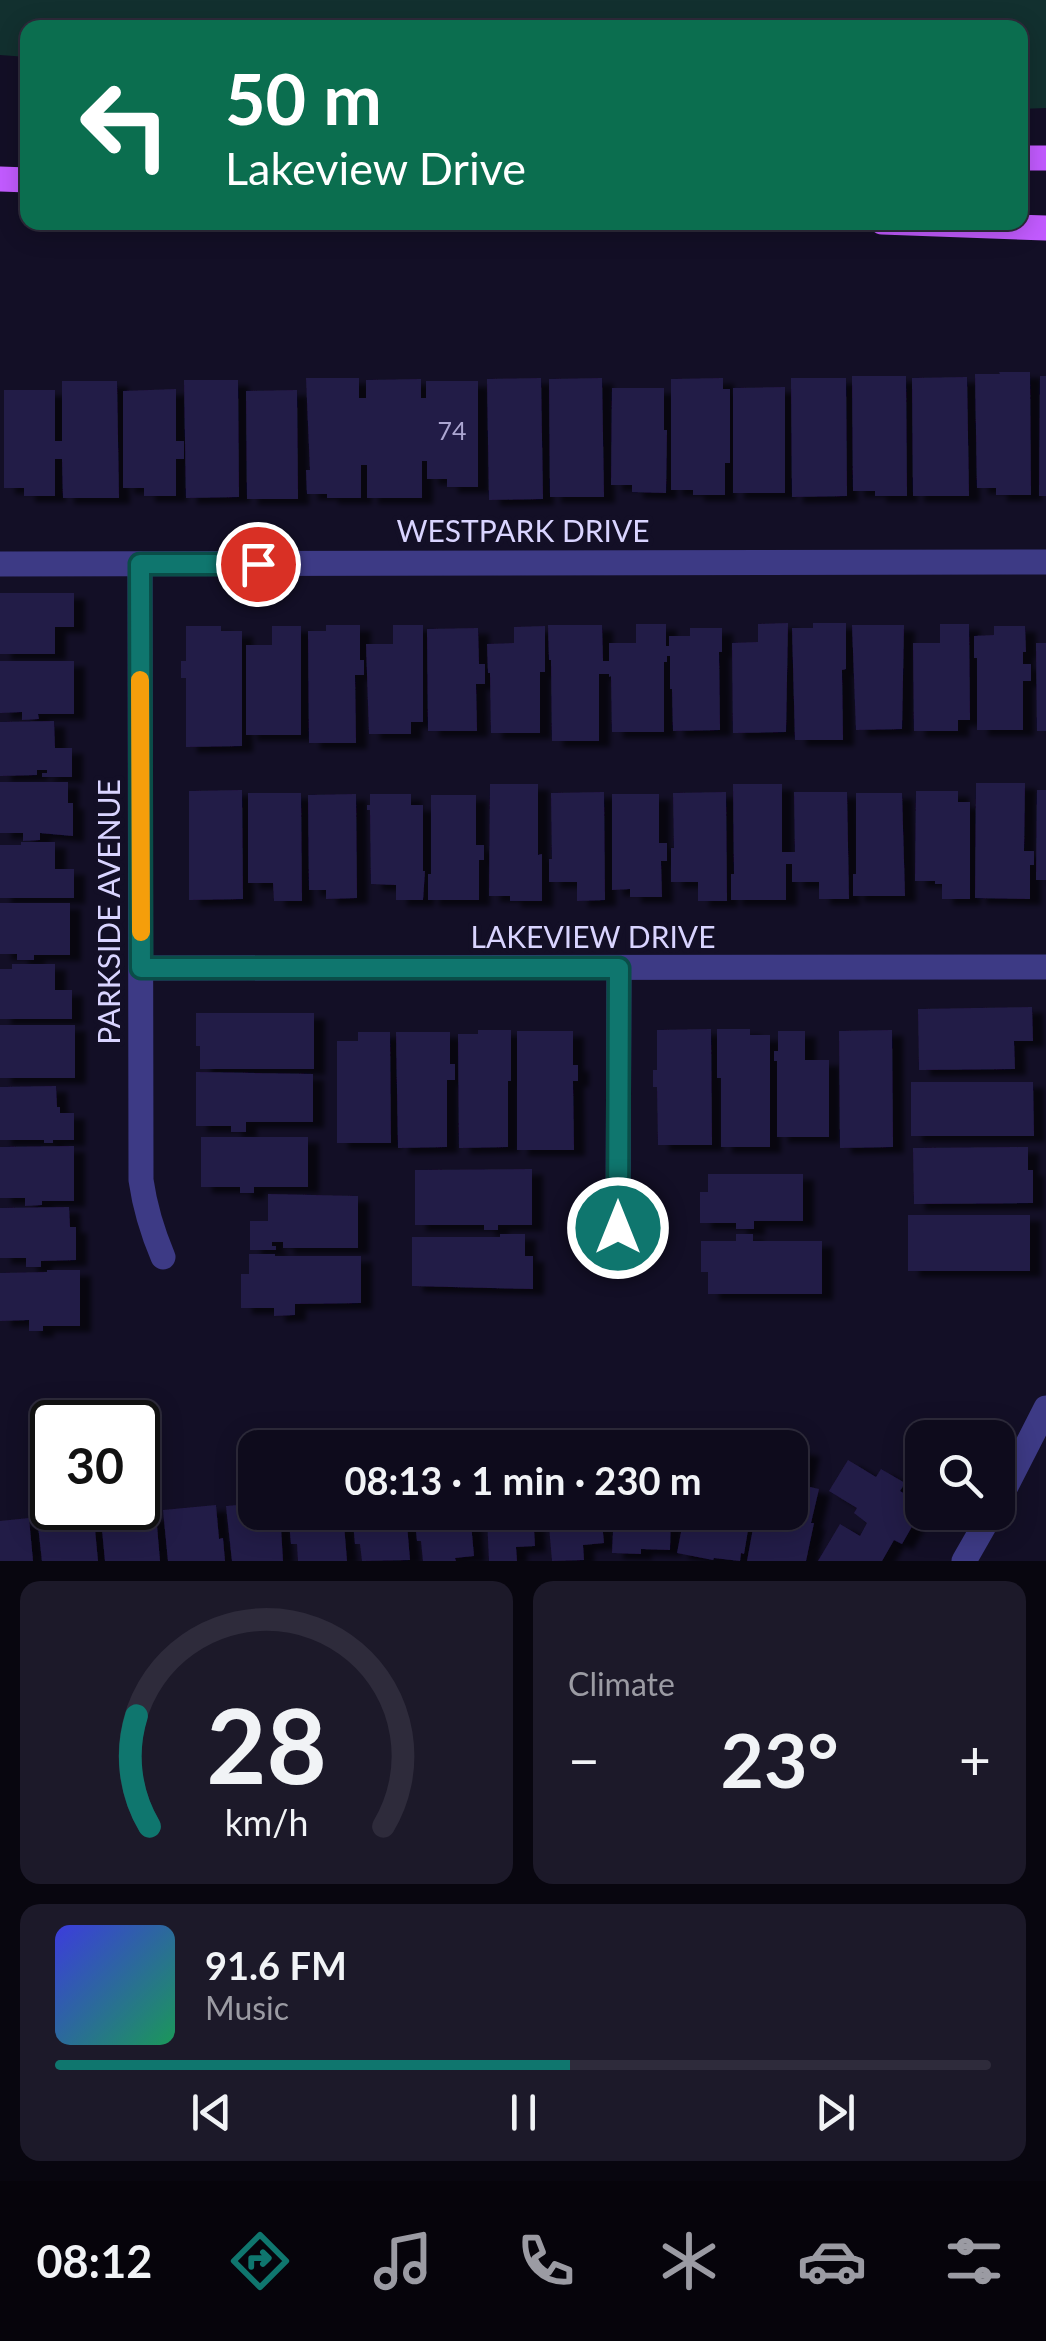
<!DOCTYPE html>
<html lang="en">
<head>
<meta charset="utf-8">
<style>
	body { margin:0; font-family:Lato,sans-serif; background:#1c1929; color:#f1f3f6; height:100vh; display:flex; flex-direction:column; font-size:38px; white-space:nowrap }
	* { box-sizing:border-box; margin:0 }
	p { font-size:32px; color:#9b9ba3 }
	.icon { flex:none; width:55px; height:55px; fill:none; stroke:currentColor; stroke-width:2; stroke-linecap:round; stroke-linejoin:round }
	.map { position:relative; height:1561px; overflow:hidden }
	.sheet { display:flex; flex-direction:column; gap:20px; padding:20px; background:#08060f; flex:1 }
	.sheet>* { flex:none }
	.banner { position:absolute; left:20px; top:20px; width:1008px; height:210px; border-radius:20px; box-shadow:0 5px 25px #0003,0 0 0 2px #2e2b3b; background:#0b6e4f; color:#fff; overflow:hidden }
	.tools { position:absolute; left:905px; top:1420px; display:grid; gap:20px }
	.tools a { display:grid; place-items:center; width:110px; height:110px; border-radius:20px; background:#0e0b1c; box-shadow:0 5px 25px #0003,0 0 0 2px #2e2b3b; font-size:50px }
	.speed { position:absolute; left:30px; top:1400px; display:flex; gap:20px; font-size:50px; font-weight:700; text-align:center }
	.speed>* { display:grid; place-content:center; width:130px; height:130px; border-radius:50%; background:#0e0b1c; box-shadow:0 5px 25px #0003,0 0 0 2px #2e2b3b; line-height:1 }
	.speed .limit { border:5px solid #111; border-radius:15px; background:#fff; color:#111 }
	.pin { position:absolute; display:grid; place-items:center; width:85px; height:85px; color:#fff; margin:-42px; border:5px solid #fff; border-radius:50%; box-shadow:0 2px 10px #0007 }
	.me { position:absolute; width:110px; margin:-55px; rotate:0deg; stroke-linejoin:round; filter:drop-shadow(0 0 8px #0008) }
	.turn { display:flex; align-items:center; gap:35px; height:210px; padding:0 40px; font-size:45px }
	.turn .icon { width:130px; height:130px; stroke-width:2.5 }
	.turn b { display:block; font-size:70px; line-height:85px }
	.big { font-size:75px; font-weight:700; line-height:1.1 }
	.sheet .widget { flex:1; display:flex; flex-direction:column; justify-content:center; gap:15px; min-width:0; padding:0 35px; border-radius:20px; background:#1c1929 }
	.sheet .dial { align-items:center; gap:0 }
	.dial svg { height:260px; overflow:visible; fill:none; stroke:#2e2b3b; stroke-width:7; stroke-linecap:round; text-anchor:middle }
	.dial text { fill:#f1f3f6; stroke:none }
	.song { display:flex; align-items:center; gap:30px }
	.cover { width:120px; height:120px; border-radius:15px; background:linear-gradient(135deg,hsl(240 70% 55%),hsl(150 70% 35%)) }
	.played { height:10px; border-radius:5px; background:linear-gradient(90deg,#0f766e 55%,#2e2b3b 55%) }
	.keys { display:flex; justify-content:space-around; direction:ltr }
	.heat { display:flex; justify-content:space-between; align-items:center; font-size:55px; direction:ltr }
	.sheet .tiles { flex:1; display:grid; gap:20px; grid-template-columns:1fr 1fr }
	.widget:last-child { grid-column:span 2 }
	.trip { position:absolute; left:238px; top:1430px; width:570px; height:100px; border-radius:20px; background:#0e0b1c; box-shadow:0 5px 25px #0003,0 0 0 2px #2e2b3b; font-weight:700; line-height:100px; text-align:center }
	.menu { display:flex; height:160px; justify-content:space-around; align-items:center; background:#06040b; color:#9b9ba3 }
	.menu .icon { width:70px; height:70px }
	.menu .selected { color:#0f766e }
	.menu b { font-size:45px; color:#f1f3f6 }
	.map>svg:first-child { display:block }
</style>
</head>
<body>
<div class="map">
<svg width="1046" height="1561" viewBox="0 0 1046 1561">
	<defs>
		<filter id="shadow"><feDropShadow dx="11" dy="6" stdDeviation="2.5" flood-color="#0009"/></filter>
	</defs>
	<rect width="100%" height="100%" fill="#130f26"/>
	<path fill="#12302f" d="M 0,0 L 1046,0 L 1046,108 L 1020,109 L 1020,28 L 28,28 L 27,57 L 0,55 Z"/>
	<g fill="#241b47" filter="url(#shadow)">
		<path d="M 999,372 L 1030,372 L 1031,495 L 996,495 L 996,488 L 977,488 L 975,374 L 1000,374 Z"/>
		<path d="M 852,376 L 906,376 L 907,496 L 875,496 L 875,491 L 853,491 Z"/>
		<path d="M 1040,376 L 1046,376 L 1046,496 L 1039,496 Z"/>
		<path d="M 967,377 L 969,496 L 913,496 L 912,378 Z"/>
		<path d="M 306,378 L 359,378 L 359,398 L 366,398 L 366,380 L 421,379 L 421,398 L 426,398 L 426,381 L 478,381 L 478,487 L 447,487 L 447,479 L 427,479 L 427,461 L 422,461 L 422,498 L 367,498 L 367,465 L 361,465 L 361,498 L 327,498 L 327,494 L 307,494 L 306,470 L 310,470 Z"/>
		<path d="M 541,378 L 543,499 L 489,500 L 487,379 Z"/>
		<path d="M 602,378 L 604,497 L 550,497 L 549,379 Z"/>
		<path d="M 723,378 L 723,389 L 730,389 L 730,463 L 725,463 L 725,495 L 693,495 L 693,490 L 671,490 L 671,379 Z"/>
		<path d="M 791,378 L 846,378 L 847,496 L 792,497 Z"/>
		<path d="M 184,380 L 238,380 L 239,497 L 186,498 Z"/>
		<path d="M 62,381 L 117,381 L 119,498 L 63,498 L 62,459 L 55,459 L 55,496 L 24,496 L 24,488 L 4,488 L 4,390 L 55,390 L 55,441 L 62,441 Z"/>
		<path d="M 785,387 L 785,493 L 733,493 L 733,388 Z"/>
		<path d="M 612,388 L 664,388 L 664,430 L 667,430 L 666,493 L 632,492 L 632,485 L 611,485 Z"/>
		<path d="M 176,389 L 176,441 L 184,441 L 184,459 L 176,459 L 176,496 L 144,496 L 144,488 L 123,488 L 123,391 Z"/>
		<path d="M 297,390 L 298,499 L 247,499 L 246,391 Z"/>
		<path d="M 0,593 L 74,593 L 74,627 L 55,627 L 55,654 L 0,654 Z"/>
		<path d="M 788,623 L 786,732 L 733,733 L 732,643 L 758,642 L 758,624 Z"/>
		<path d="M 813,623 L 846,623 L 846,669 L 842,670 L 843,740 L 795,740 L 792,628 L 813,628 Z"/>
		<path d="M 636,624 L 666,624 L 666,646 L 669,646 L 669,636 L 690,636 L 690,628 L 722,628 L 722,652 L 719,652 L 720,730 L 673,731 L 672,689 L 670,689 L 670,656 L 667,656 L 667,662 L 664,662 L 664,732 L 612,732 L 611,676 L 609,677 L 609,674 L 599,674 L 599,741 L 552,741 L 551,660 L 549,660 L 548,625 L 602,625 L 603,661 L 609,661 L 609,643 L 636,643 Z"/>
		<path d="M 940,624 L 969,624 L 970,720 L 958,720 L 958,731 L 914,731 L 913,643 L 940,643 Z"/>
		<path d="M 326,625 L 360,625 L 360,660 L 364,660 L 364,675 L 355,675 L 356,743 L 309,743 L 308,631 L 326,631 Z"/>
		<path d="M 393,625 L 423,625 L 423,722 L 411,722 L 411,734 L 369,734 L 366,644 L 393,644 Z"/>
		<path d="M 852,625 L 904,625 L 902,729 L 856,730 Z"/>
		<path d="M 186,626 L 221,626 L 221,631 L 242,631 L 242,746 L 186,747 L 186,678 L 181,678 L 181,661 L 186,661 Z"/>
		<path d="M 272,626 L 301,626 L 301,735 L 246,735 L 246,645 L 272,645 Z"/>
		<path d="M 545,626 L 545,672 L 540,672 L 540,733 L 491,733 L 490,673 L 488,673 L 487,644 L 514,643 L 514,627 Z"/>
		<path d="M 994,626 L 1025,626 L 1026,652 L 1023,652 L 1023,664 L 1031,664 L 1031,681 L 1023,681 L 1023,730 L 977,730 L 977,658 L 974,658 L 974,636 L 994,635 Z"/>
		<path d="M 478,628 L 479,664 L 485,664 L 485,684 L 476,684 L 477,731 L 428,731 L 427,629 Z"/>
		<path d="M 1036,643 L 1046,643 L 1046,731 L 1037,731 Z"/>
		<path d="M 0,661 L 74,661 L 74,714 L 38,714 L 39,719 L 22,720 L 22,712 L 0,713 Z"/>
		<path d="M 54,721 L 55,748 L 72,748 L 72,777 L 42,777 L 42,773 L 47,773 L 47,770 L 37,770 L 37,775 L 0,776 L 0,722 Z"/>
		<path d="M 0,782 L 68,782 L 68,803 L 73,803 L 73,836 L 40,833 L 40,840 L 23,841 L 23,833 L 0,833 Z"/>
		<path d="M 976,783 L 1025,783 L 1024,851 L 1034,851 L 1034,865 L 1030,865 L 1030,899 L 975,898 Z"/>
		<path d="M 490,784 L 538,784 L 538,855 L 542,854 L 542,901 L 510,901 L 510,896 L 489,896 Z"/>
		<path d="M 733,784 L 782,784 L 782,852 L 795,852 L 794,792 L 847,792 L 849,899 L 819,899 L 819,882 L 792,882 L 792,864 L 786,864 L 786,900 L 731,900 L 731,874 L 734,874 Z"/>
		<path d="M 242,790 L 243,899 L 189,900 L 189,791 Z"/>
		<path d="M 1037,790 L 1046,790 L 1046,880 L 1036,880 Z"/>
		<path d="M 916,791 L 958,791 L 958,802 L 970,802 L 970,899 L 942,899 L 942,884 L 935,884 L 935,881 L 915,881 Z"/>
		<path d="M 604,792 L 605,900 L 577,901 L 577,882 L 549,882 L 549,859 L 552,859 L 551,793 Z"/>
		<path d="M 726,792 L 727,901 L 698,901 L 698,882 L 671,882 L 671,848 L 674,848 L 673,793 Z"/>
		<path d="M 248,793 L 301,793 L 302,901 L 274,901 L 273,883 L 248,883 Z"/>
		<path d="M 856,793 L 902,793 L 905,896 L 853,896 L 853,874 L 856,874 Z"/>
		<path d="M 356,794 L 357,898 L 326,899 L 326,890 L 309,890 L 308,795 Z"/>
		<path d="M 370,794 L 411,794 L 411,805 L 423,805 L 423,871 L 425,871 L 423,900 L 396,900 L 396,885 L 371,884 L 370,810 L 367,810 L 367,805 L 370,805 Z"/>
		<path d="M 612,794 L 659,794 L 659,843 L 667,843 L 667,861 L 661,861 L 662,897 L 630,897 L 630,889 L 612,890 Z"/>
		<path d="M 431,795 L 476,795 L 476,845 L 484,845 L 484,860 L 479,860 L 479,900 L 428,900 L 428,874 L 431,874 Z"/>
		<path d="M 21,842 L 55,842 L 55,869 L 74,869 L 74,898 L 0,898 L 0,845 L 21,845 Z"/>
		<path d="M 0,903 L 70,903 L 70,955 L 34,955 L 34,960 L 17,960 L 17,954 L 0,954 Z"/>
		<path d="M 12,964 L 55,964 L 55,990 L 72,990 L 72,1019 L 0,1019 L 0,969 L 12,969 Z"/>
		<path d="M 1032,1007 L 1033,1041 L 1014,1041 L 1015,1069 L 919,1070 L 918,1009 Z"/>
		<path d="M 196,1013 L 314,1013 L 314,1069 L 200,1069 L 200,1046 L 196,1046 Z"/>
		<rect x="0" y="1025" width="75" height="53"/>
		<path d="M 711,1029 L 712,1145 L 658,1145 L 657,1087 L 653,1087 L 653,1070 L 657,1070 L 657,1030 Z"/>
		<path d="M 717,1029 L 750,1029 L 750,1035 L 770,1035 L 770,1147 L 721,1147 L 721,1078 L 717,1078 Z"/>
		<path d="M 478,1030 L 511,1030 L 511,1081 L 508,1081 L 508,1147 L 459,1148 L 458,1034 L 478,1034 Z"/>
		<path d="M 892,1030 L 893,1147 L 840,1148 L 839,1031 Z"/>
		<path d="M 517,1031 L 573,1031 L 573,1065 L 578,1065 L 578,1081 L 573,1081 L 574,1150 L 517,1150 Z"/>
		<path d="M 778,1031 L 805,1031 L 805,1060 L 829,1060 L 829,1137 L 777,1137 L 777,1061 L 774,1061 L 774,1051 L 778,1051 Z"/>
		<path d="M 358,1032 L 390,1032 L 391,1143 L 337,1143 L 337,1041 L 358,1041 Z"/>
		<path d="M 396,1032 L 450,1032 L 450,1064 L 455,1064 L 455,1080 L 447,1080 L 447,1147 L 398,1148 Z"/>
		<path d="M 196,1072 L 313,1074 L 313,1122 L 246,1122 L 246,1132 L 231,1132 L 231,1126 L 196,1126 Z"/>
		<path d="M 911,1082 L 1033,1082 L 1034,1136 L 911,1136 Z"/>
		<path d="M 56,1086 L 57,1107 L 60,1107 L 60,1113 L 74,1113 L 74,1140 L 53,1140 L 53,1143 L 44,1143 L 44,1140 L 0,1140 L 0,1087 Z"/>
		<path d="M 201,1137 L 308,1137 L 308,1187 L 254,1187 L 254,1193 L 240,1193 L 240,1187 L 201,1187 Z"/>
		<path d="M 74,1146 L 74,1201 L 42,1201 L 42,1205 L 25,1206 L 25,1198 L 0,1198 L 0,1147 Z"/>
		<path d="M 1028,1147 L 1028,1170 L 1033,1170 L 1033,1203 L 914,1204 L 913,1148 Z"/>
		<path d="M 532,1169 L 532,1225 L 498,1225 L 498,1230 L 484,1230 L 484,1225 L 415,1225 L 415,1170 Z"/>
		<path d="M 708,1174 L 803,1174 L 803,1221 L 754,1221 L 754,1229 L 736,1229 L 736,1223 L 700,1223 L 700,1192 L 708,1192 Z"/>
		<path d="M 268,1194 L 358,1196 L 358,1248 L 283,1248 L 283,1242 L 272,1242 L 272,1246 L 276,1246 L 276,1250 L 250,1250 L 250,1221 L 268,1221 Z"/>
		<path d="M 69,1207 L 70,1227 L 76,1227 L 76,1260 L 41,1261 L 41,1267 L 26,1267 L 26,1258 L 0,1258 L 0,1208 Z"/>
		<rect x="908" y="1215" width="122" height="56"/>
		<path d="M 500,1234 L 525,1234 L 525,1256 L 533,1256 L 533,1289 L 412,1286 L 412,1237 L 500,1237 Z"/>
		<path d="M 736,1234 L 753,1234 L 753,1241 L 822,1241 L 822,1294 L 708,1294 L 708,1272 L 701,1272 L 701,1241 L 736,1241 Z"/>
		<path d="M 249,1254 L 275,1254 L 275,1256 L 361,1256 L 361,1303 L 295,1304 L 295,1315 L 274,1316 L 274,1308 L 241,1308 L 241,1274 L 249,1274 Z"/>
		<path d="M 47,1270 L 80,1270 L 80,1326 L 43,1326 L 43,1331 L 29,1331 L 29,1320 L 0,1321 L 0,1273 L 47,1272 Z"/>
		<path d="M 553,1436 L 554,1439 L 566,1438 L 567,1448 L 532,1448 L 532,1440 L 545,1439 L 545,1437 Z"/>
		<path d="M 708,1440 L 737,1446 L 737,1448 L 707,1448 Z"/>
		<path d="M 525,1441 L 526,1448 L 482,1448 L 482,1445 Z"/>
		<path d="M 790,1447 L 809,1451 L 801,1485 L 819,1489 L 811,1523 L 814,1523 L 806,1561 L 747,1561 L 756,1512 L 790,1512 Z"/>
		<path d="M 848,1460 L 876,1477 L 881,1469 L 905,1483 L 900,1491 L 922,1504 L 922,1509 L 902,1544 L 894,1540 L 882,1561 L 818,1561 L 840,1524 L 860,1536 L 867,1523 L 854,1513 L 857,1508 L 829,1491 Z"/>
		<path d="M 249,1493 L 255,1493 L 255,1512 L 280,1512 L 283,1561 L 232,1561 L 226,1506 L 250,1504 Z"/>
		<path d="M 216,1505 L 219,1539 L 223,1538 L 225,1561 L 168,1561 L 163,1510 Z"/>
		<path d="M 288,1512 L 343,1512 L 347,1561 L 298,1561 L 297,1544 L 291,1544 Z"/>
		<path d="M 352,1512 L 406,1512 L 410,1560 L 362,1561 L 360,1544 L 355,1544 Z"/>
		<path d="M 414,1512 L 470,1512 L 474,1556 L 455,1558 L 456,1561 L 423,1561 L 421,1541 L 417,1541 Z"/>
		<path d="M 479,1512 L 533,1512 L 535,1546 L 516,1547 L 517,1561 L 489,1561 L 487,1518 L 479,1518 Z"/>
		<path d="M 543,1512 L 601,1512 L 604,1543 L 583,1545 L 584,1560 L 552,1561 L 549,1526 L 545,1526 Z"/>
		<path d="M 614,1512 L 671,1512 L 670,1550 L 641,1549 L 641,1554 L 612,1553 Z"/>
		<path d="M 680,1512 L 742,1512 L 742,1517 L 750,1518 L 744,1554 L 741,1553 L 740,1561 L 714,1558 L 713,1560 L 677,1553 L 684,1517 L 679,1516 Z"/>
		<path d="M 156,1514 L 160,1561 L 105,1561 L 101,1519 Z"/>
		<path d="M 29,1518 L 33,1561 L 0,1561 L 0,1521 Z"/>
		<path d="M 94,1519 L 98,1561 L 42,1561 L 38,1525 Z"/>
	</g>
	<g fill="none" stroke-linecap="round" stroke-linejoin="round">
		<g stroke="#3d3a85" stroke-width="25">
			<path d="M 0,564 L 1046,562"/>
			<path d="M 140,564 L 141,1180 C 145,1208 152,1231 163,1257"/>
			<path d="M 141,968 L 1046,967"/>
			<path d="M 618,1228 L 619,968"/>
			<path d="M 998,1502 L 1046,1408"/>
			<path d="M 964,1561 L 992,1512"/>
		</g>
		<g stroke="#c25bff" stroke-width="25">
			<path d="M 1020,158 L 1046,158"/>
			<path d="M 0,179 L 28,180"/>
			<path d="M 882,222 L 1046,228"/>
		</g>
	</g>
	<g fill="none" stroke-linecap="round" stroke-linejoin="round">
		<g stroke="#0a4d48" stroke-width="25">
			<path id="route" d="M 258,564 L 140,564 L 141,968 L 619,968 L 618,1228"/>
		</g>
		<use href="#route" stroke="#0f766e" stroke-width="18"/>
		<path stroke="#f59e0b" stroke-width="18" d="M 140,680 L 141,932"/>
	</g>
	<g text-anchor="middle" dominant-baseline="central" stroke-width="10" stroke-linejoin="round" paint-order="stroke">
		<g font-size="25" fill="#aca6d1">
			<text x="452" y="430">74</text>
		</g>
		<g font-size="30" fill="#d9d4ff" stroke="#130f26">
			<text x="523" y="530">WESTPARK DRIVE</text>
			<text transform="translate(108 912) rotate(-90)">PARKSIDE AVENUE</text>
			<text x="593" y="936">LAKEVIEW DRIVE</text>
		</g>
	</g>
</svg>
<div class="tools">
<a><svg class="icon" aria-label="search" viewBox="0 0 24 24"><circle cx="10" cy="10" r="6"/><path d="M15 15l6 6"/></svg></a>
</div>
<div class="speed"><div class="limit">30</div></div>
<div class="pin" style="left:258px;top:564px;background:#d93025"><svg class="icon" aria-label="arrive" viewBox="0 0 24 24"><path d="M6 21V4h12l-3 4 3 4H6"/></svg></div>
<svg class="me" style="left:618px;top:1228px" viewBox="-20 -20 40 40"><circle r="17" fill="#0f766e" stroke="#fff" stroke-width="3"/><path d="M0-11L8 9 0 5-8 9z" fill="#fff"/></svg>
<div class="trip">08:13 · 1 min · 230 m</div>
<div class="banner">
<div class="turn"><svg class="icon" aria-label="left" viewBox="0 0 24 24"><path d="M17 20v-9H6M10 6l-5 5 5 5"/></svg><div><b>50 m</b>Lakeview Drive</div></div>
</div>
</div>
<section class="sheet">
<div class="tiles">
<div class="widget dial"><svg viewBox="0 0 100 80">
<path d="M14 69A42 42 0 1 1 86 69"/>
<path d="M14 69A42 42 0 0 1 10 35" stroke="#0f766e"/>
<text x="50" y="56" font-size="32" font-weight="700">28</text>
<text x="50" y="72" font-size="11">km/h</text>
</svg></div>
<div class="widget"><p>Climate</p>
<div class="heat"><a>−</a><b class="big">23°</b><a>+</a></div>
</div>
<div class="widget">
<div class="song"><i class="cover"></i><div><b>91.6 FM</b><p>Music</p></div></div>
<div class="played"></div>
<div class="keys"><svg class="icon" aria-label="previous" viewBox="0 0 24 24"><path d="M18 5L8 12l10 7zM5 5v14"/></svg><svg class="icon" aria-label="pause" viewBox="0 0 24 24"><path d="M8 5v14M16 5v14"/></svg><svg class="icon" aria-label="next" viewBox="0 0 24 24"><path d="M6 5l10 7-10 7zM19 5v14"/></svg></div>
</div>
</div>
</section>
<nav class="menu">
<b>08:12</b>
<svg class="icon selected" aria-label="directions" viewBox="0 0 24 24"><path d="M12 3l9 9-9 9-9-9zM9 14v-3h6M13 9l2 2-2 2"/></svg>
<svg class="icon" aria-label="music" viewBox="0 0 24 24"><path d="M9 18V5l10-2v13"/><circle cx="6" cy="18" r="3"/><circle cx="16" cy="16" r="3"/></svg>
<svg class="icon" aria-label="phone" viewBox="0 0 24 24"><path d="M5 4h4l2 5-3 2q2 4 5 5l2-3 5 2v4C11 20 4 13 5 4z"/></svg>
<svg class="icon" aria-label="climate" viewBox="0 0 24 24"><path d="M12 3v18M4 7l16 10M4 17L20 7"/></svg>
<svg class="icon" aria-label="car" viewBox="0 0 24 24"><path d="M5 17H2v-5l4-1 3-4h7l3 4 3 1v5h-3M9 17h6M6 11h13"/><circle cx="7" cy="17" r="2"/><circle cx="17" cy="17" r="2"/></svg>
<svg class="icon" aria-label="filters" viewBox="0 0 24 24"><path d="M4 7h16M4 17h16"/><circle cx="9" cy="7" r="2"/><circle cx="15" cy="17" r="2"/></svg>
</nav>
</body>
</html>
